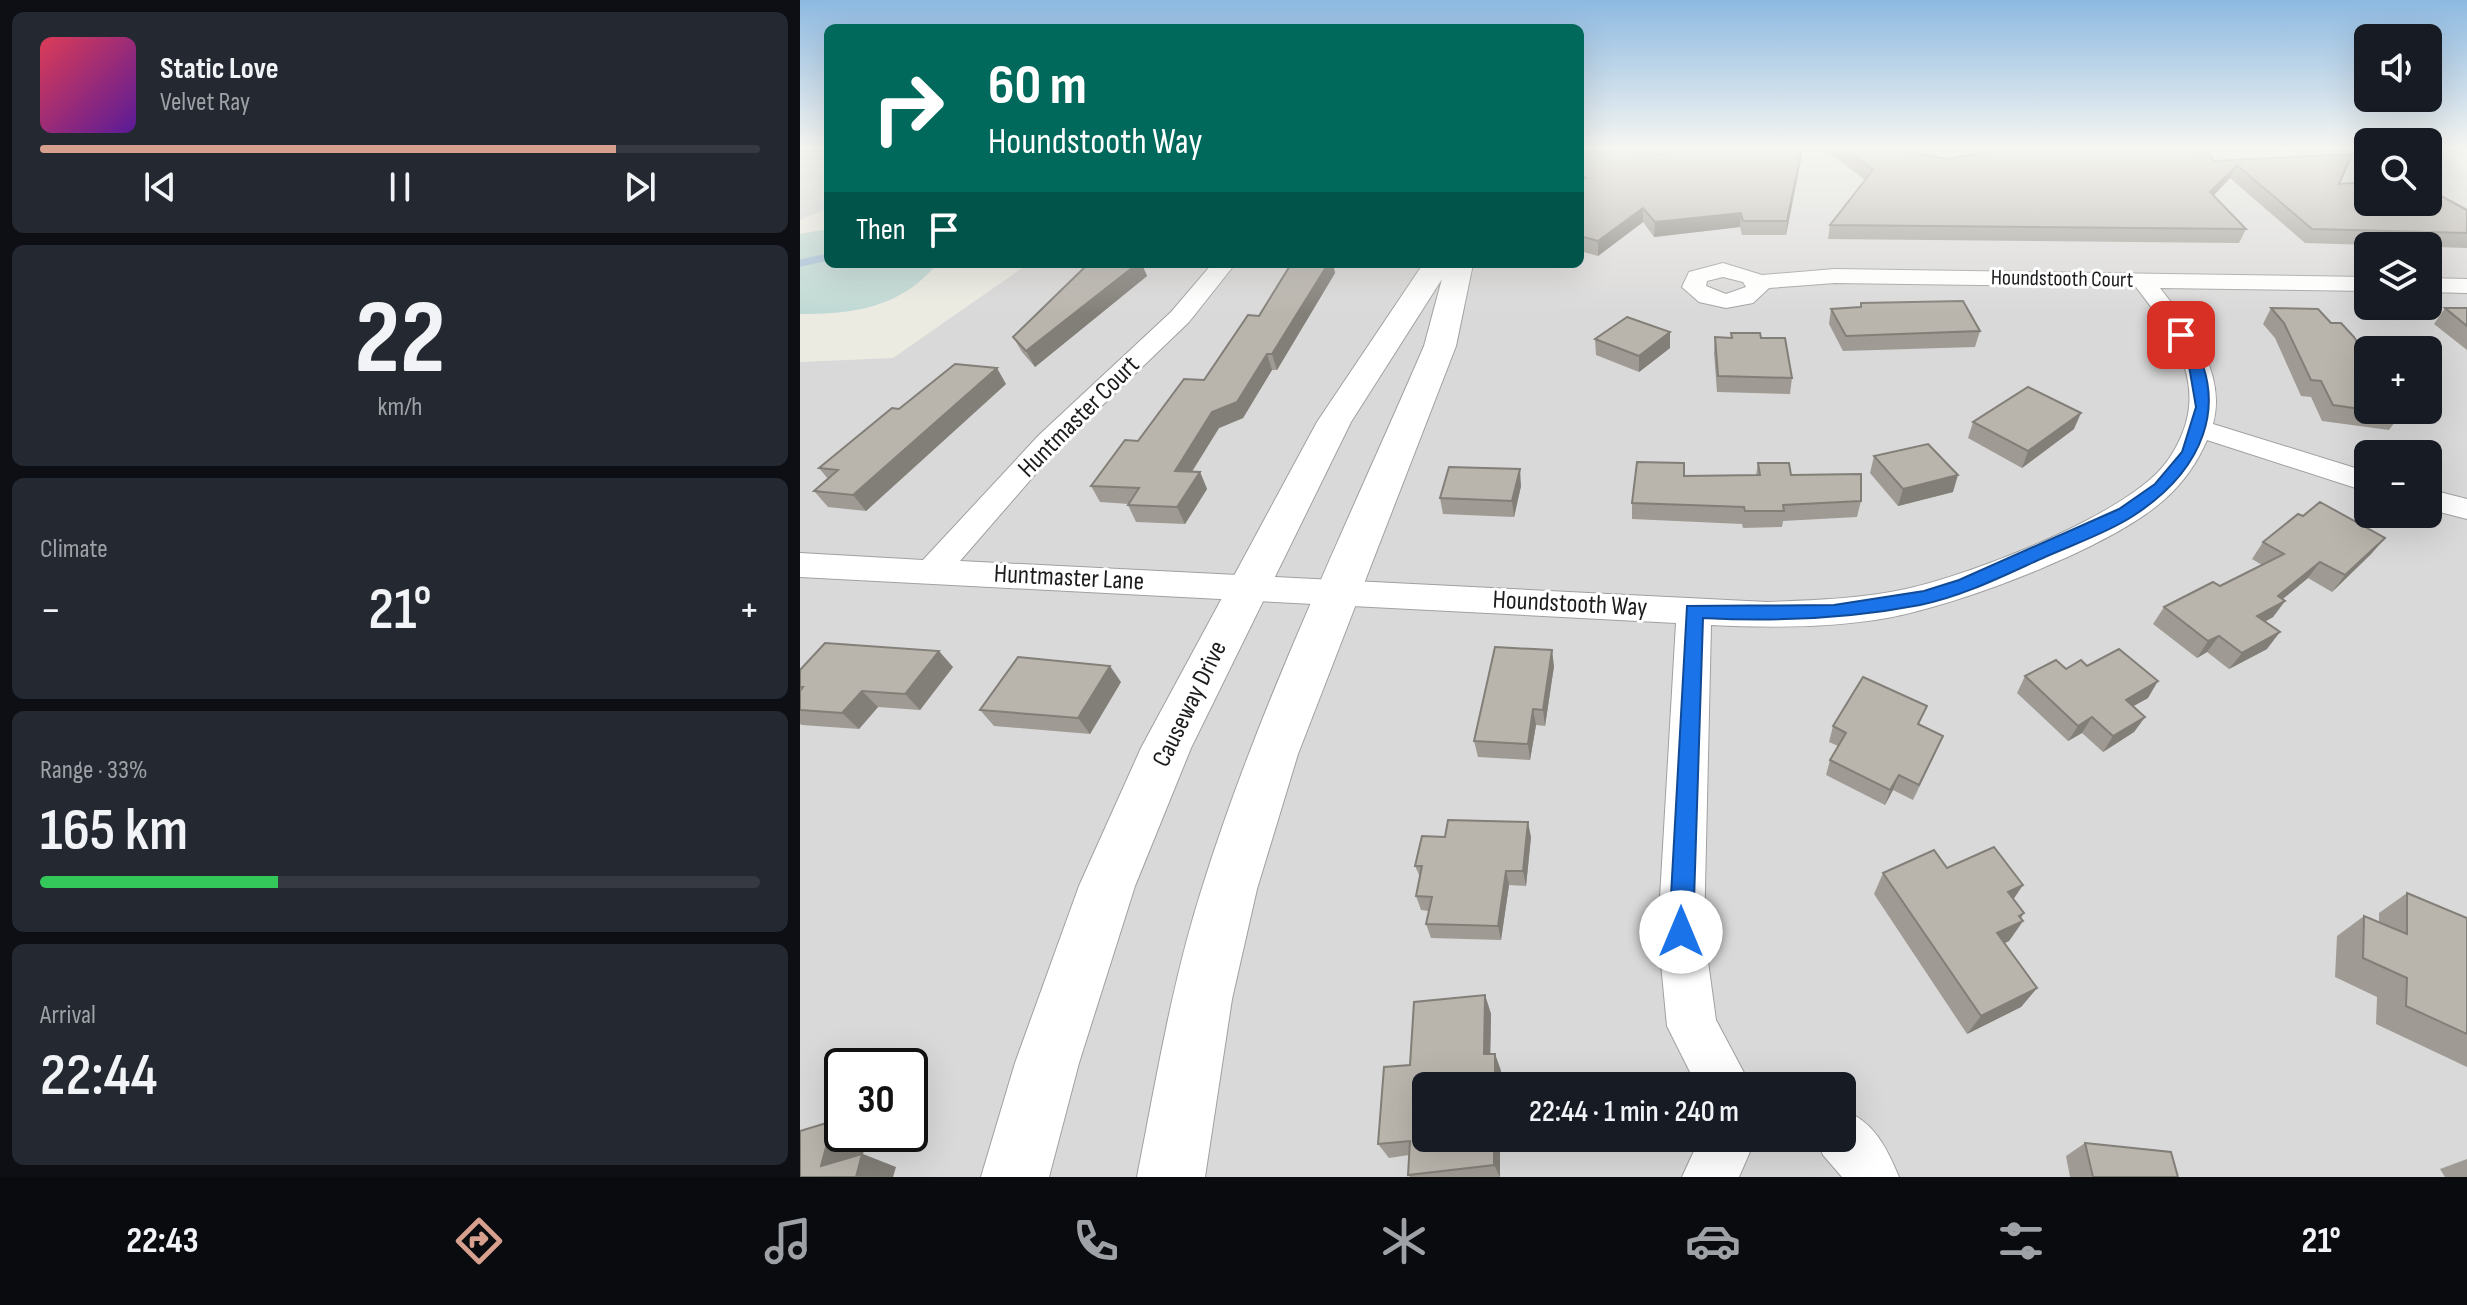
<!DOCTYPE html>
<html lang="en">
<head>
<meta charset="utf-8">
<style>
	body { margin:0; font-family:"Sofia Sans Condensed",sans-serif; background:#242831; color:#f1f3f6; height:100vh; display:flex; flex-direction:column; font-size:30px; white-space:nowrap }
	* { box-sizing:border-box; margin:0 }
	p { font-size:26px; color:#9ea1a6 }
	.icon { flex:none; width:44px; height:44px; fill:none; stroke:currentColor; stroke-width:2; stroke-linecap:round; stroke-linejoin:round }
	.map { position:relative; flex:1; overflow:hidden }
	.details { display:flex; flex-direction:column; gap:12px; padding:12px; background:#0d0f14; width:800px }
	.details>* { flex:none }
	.hud { position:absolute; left:24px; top:24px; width:760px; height:244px; border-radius:12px; box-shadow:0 8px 32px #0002; background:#00695c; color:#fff; overflow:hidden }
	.fabs { position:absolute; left:1554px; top:24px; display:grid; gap:16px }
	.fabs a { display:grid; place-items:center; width:88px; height:88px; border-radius:12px; background:#171b24; box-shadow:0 8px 32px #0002; font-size:40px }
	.speed { position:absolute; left:24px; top:1048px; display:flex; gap:16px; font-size:40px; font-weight:700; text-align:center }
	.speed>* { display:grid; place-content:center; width:104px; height:104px; border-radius:50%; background:#171b24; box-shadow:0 8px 32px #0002; line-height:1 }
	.speed .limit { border:4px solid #111; border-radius:12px; background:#fff; color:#111 }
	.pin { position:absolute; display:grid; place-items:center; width:68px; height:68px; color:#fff; margin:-34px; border-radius:16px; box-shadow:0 4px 12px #0006 }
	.me { position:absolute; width:88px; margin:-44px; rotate:0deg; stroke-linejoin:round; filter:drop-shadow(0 0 6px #0008) }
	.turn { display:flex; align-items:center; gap:28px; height:168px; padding:0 32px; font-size:36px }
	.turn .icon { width:104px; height:104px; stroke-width:2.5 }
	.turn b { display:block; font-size:56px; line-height:68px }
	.then { display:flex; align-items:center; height:76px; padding:0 32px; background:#0003; gap:16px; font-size:30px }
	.big { font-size:60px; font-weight:600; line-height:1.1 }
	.details .card { flex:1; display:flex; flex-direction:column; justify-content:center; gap:12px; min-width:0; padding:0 28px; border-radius:12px; background:#242831 }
	.details .dial { align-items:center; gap:0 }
	.dial b { font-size:104px; line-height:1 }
	.song { display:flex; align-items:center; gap:24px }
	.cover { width:96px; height:96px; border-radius:12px; background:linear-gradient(135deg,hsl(350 70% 55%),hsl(270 70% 35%)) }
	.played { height:8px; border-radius:4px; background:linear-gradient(90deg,#d79f8e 80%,#363941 80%) }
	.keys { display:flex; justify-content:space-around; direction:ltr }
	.heat { display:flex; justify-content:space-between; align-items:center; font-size:44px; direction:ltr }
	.charge { height:12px; border-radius:6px; background:linear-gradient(90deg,#34c759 33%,#363941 0) }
	.trip { position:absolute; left:612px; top:1072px; width:444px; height:80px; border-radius:12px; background:#171b24; box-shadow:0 8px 32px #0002; font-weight:600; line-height:80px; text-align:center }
	.menu { display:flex; height:128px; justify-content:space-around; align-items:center; background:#090b0e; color:#9ea1a6 }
	.menu .icon { width:56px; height:56px }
	.menu .selected { color:#d79f8e }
	.menu b { font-size:36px; color:#f1f3f6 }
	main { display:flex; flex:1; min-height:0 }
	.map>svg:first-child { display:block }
</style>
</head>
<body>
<main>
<section class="details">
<div class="card">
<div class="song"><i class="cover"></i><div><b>Static Love</b><p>Velvet Ray</p></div></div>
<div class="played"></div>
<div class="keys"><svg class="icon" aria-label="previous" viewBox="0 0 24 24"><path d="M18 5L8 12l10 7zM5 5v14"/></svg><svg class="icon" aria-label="pause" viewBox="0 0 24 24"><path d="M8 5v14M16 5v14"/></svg><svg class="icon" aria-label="next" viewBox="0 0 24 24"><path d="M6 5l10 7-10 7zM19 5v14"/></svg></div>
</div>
<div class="card dial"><b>22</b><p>km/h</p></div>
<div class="card"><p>Climate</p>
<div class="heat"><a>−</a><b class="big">21°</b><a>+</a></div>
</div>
<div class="card"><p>Range · 33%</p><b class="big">165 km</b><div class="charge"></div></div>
<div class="card"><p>Arrival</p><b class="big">22:44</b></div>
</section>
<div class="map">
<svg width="1667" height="1177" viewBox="0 0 1667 1177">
	<rect width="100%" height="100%" fill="#ecebe2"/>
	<g fill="#dad9d9" fill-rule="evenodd">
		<path d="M 0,149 L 28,149 L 28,208 L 0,220 Z"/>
		<path d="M 780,149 L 1568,149 L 1568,202 L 1628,202 L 1628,155 L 1667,169 L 1667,1177 L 0,1177 L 0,362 L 93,358 L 228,264 L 780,264 ZM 1568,246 L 1628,246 L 1628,306 L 1568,306 ZM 1568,350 L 1628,350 L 1628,410 L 1568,410 ZM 1568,454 L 1628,454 L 1628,514 L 1568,514 ZM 42,1066 L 110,1066 L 110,1134 L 42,1134 ZM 626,1086 L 1042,1086 L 1042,1138 L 626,1138 Z"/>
	</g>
	<path fill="#c0d9d4" d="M 28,229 L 28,264 L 137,264 C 100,308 54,314 0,314 L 0,234 Z"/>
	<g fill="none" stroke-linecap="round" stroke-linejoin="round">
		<path stroke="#a6c0d7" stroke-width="7" d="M 0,263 L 28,257"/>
		<g stroke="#a0a0a0" stroke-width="2">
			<g id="minor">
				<path d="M 923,263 L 962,275 L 1035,269 L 1568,277 L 1568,291 L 1360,288 C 1390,326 1427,373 1413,424 L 1568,472 L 1568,492 L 1407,440 C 1397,463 1383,483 1365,499 C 1311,548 1159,605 1087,618 C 1029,628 970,628 911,625 L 904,932 L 916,1020 L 951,1086 L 897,1086 L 867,1026 L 858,932 L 876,623 L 0,577 L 0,553 L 123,560 L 239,435 L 371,312 L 412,264 L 435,264 L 389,322 L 259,447 L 160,561 L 967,602 C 1014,600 1061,599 1106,589 C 1173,574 1311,520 1358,472 C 1374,456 1387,429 1389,407 C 1394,361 1362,321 1336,287 L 1035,283 L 969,288 L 953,303 L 926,308 L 899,302 L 882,287 L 889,272 ZM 923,277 L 943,282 L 946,287 L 926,294 L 906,286 L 907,281 Z"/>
				<path d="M 1628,278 L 1667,279 L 1667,293 L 1628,292 Z"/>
				<path d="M 1628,489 L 1667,499 L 1667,519 L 1628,509 Z"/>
				<path d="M 1042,1109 C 1074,1122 1086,1146 1099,1177 L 1042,1177 L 1023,1155 L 1016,1138 L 1042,1138 Z"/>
				<path d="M 900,1138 L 956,1138 L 939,1177 L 882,1177 Z"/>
			</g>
		</g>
		<g stroke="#a0a0a0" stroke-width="2">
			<path id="tertiary" d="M 623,264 L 673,264 L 656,346 L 498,754 L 457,889 L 432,999 L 405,1177 L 337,1177 C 356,1080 372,982 402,888 C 460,702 547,525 624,346 L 642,279 L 551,422 L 391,748 L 335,886 L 279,1063 L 249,1177 L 181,1177 L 215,1063 L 279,886 L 341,748 L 517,422 Z"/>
		</g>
		<use href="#minor" fill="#fff" fill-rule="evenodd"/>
		<use href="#tertiary" fill="#fff" fill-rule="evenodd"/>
	</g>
	<g fill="#9f9b94">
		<path d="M 780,149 L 860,154 L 1003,149 L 986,235 L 942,235 L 940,227 L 854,237 L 843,222 L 798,256 L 780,251 Z"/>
		<path d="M 1027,149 L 1092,149 L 1147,159 L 1413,161 L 1539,184 L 1667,210 L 1667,248 L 1505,243 L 1430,178 L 1413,196 L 1446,229 L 1439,243 L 1028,239 L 1030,225 L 1065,180 L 1027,151 Z"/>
		<path d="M 491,264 L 533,264 L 535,273 L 477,370 L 472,370 L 443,418 L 419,428 L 392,472 L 400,472 L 407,489 L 385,524 L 336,522 L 328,505 L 329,504 L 300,502 L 291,486 L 404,380 L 459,316 Z"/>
		<path d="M 343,267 L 347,276 L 235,367 L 222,352 L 213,337 Z"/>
		<path d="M 1061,303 L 1180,331 L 1175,347 L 1043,351 L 1029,324 L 1031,309 L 1060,307 Z"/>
		<path d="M 1471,308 L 1601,414 L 1589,430 L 1522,421 L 1511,397 L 1501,396 L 1475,338 L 1463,324 Z"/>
		<path d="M 1645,308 L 1667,308 L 1667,350 L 1634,324 Z"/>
		<path d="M 870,332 L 870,348 L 839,372 L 796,355 L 795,339 Z"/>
		<path d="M 931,333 L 961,338 L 992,378 L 990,394 L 917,392 L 914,353 L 915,337 L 931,338 Z"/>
		<path d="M 206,384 L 66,511 L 28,507 L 14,491 L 28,479 L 19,468 Z"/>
		<path d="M 1173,422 L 1274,429 L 1222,468 L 1168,438 Z"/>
		<path d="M 1074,456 L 1153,492 L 1098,506 L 1070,473 Z"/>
		<path d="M 958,463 L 1061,501 L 1057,517 L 983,521 L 982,527 L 943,528 L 942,524 L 832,519 L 832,503 L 884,476 L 956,475 Z"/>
		<path d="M 721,486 L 714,517 L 643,514 L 640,498 Z"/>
		<path d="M 1503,516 L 1585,538 L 1571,554 L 1532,592 L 1508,578 L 1482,599 L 1485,601 L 1473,617 L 1465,622 L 1467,649 L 1429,669 L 1407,652 L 1397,658 L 1353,624 L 1364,607 L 1420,586 L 1462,565 L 1452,559 L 1463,542 Z"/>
		<path d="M 754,666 L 745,726 L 736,725 L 730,760 L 678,757 L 674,741 Z"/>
		<path d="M 1287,666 L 1348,698 L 1333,706 L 1345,717 L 1334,732 L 1303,752 L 1282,733 L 1268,741 L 1217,693 L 1225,676 Z"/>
		<path d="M 153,667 L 120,710 L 78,707 L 59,729 L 2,725 L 0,724 L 0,670 Z"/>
		<path d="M 321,682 L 290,734 L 194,726 L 180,710 Z"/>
		<path d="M 1119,725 L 1136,752 L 1113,800 L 1093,790 L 1085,805 L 1026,775 L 1030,760 L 1038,746 L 1029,742 L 1033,726 Z"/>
		<path d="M 731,837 L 726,886 L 709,885 L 701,940 L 631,938 L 626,924 L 629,911 L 621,910 L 616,896 L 620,877 L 615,866 Z"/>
		<path d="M 1147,868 L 1213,899 L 1221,918 L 1223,921 L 1209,941 L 1205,943 L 1237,988 L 1221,1007 L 1167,1034 L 1074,894 L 1083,873 Z"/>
		<path d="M 1607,893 L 1667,918 L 1667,1067 L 1576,1024 L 1577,997 L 1535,977 L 1537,936 L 1564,916 L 1579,922 L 1579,913 Z"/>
		<path d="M 685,995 L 691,1014 L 690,1054 L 695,1054 L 701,1071 L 626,1138 L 700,1138 L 700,1177 L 610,1177 L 608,1175 L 609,1155 L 589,1158 L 578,1144 L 610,1065 Z"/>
		<path d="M 1285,1143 L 1378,1177 L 1270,1177 L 1266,1156 Z"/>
		<path d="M 1667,1159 L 1667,1177 L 1645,1177 L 1640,1169 Z"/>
	</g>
	<g fill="#827e78">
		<path d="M 1002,149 L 1003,149 L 986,235 L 987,221 Z"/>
		<path d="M 1437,165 L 1430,178 L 1404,206 L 1410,192 Z"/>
		<path d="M 843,208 L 843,222 L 798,256 L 798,241 Z"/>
		<path d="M 941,213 L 940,227 L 854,237 L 855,222 Z"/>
		<path d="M 332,264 L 346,264 L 343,267 L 347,276 L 235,367 L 226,351 Z"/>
		<path d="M 528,264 L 533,264 L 535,273 L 477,370 L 472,354 Z"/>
		<path d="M 870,332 L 870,348 L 839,372 L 839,356 Z"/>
		<path d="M 467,354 L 472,370 L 443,418 L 419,428 L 382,487 L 375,471 L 412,412 Z"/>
		<path d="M 197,368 L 206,384 L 66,511 L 53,495 Z"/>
		<path d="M 1281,413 L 1274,429 L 1222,468 L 1228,451 Z"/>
		<path d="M 720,469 L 721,486 L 714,517 L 712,501 Z"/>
		<path d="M 400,472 L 407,489 L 385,524 L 377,507 Z"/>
		<path d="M 1158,475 L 1153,492 L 1098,506 L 1103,489 Z"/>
		<path d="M 1585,538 L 1571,554 L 1532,592 L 1545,575 Z"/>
		<path d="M 1520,562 L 1508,578 L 1471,609 L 1485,601 L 1473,617 L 1445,632 L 1457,616 L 1478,596 Z"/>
		<path d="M 1480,632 L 1467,649 L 1429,669 L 1442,653 Z"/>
		<path d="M 1419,636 L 1407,652 L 1397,658 L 1408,641 Z"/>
		<path d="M 752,650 L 754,666 L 745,726 L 743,710 Z"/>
		<path d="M 139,651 L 153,667 L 120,710 L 105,694 Z"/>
		<path d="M 310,666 L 321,682 L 290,734 L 278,718 Z"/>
		<path d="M 1358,681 L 1348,698 L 1316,716 L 1326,700 Z"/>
		<path d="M 62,691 L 78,707 L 59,729 L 42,713 Z"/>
		<path d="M 733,709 L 736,725 L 730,760 L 728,744 Z"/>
		<path d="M 1292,717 L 1282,733 L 1268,741 L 1278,726 Z"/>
		<path d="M 1345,717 L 1334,732 L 1303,752 L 1313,736 Z"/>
		<path d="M 1099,775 L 1093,790 L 1085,805 L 1090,790 Z"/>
		<path d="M 728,822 L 731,837 L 726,886 L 723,871 Z"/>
		<path d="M 706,871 L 709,885 L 701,940 L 698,926 Z"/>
		<path d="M 1223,885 L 1209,906 L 1208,892 Z"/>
		<path d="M 1224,913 L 1216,925 L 1223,921 L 1209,941 L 1184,953 L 1197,933 Z"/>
		<path d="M 1237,988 L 1221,1007 L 1167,1034 L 1181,1016 Z"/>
		<path d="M 685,995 L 691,1014 L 690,1071 L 684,1054 Z"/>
		<path d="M 695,1054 L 701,1071 L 701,1086 L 695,1086 Z"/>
		<path d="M 33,1121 L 42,1125 L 42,1134 L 63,1134 L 67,1136 L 63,1154 L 96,1167 L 93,1177 L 51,1177 L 21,1166 Z"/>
		<path d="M 694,1138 L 700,1138 L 700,1177 L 694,1165 Z"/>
	</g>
	<g fill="#b9b4ac" stroke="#827e78" stroke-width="2">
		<path d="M 780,149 L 812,149 L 860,154 L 881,149 L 1002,149 L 987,221 L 943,221 L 941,213 L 855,222 L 843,208 L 798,241 L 780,236 L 780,179 L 786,178 L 780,174 Z"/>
		<path d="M 1044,149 L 1092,149 L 1147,159 L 1202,149 L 1367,149 L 1409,153 L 1413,161 L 1552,154 L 1539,184 L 1568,182 L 1568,202 L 1628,202 L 1628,189 L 1667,210 L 1667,233 L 1512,229 L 1437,165 L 1410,192 L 1446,229 L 1030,225 L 1073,170 Z"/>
		<path d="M 288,264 L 337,264 L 226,351 L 213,337 Z"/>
		<path d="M 491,264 L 528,264 L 472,354 L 467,354 L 437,402 L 412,412 L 375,471 L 400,472 L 377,507 L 328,505 L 339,488 L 291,486 L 325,440 L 338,441 L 384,379 L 404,380 L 448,315 L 459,316 Z"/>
		<path d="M 1163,301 L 1180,331 L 1046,336 L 1031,309 L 1061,307 L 1061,303 Z"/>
		<path d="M 1471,308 L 1518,309 L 1531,323 L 1541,323 L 1554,337 L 1568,359 L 1568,410 L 1533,405 L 1521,381 L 1511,380 L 1484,323 Z"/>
		<path d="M 1645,308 L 1667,308 L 1667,326 Z"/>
		<path d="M 827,317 L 870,332 L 839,356 L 795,339 Z"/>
		<path d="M 931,333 L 960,333 L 961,338 L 985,338 L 992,378 L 918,376 L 915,337 L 932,338 Z"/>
		<path d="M 155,364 L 197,368 L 53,495 L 14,491 L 38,470 L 19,468 L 92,408 L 99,409 Z"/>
		<path d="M 1228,387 L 1281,413 L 1228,451 L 1173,422 Z"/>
		<path d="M 1572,410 L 1599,410 L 1601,414 Z"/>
		<path d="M 1128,444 L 1158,475 L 1103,489 L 1074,456 Z"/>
		<path d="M 837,462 L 884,463 L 884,476 L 960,475 L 958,463 L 989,463 L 991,475 L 1061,474 L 1061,501 L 983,505 L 984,511 L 945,511 L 944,507 L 832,503 Z"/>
		<path d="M 649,467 L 720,469 L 712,501 L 640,498 Z"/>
		<path d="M 1520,502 L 1585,538 L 1545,575 L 1520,562 L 1478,596 L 1485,601 L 1457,616 L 1480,632 L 1442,653 L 1419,636 L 1408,641 L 1364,607 L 1413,582 L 1420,586 L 1484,554 L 1463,542 L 1498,514 L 1503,516 Z"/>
		<path d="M 25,643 L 139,651 L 105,694 L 62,691 L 42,713 L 0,710 L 0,691 L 3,687 L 0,687 L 0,670 Z"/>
		<path d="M 695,647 L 752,650 L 743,710 L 733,709 L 728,744 L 674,741 Z"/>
		<path d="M 1319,649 L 1358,681 L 1326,700 L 1345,717 L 1313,736 L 1292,717 L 1278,726 L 1225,676 L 1256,660 L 1266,669 L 1281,660 L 1287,666 Z"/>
		<path d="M 218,657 L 310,666 L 278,718 L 180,710 Z"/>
		<path d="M 1063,677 L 1127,706 L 1118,724 L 1143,736 L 1119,785 L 1099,775 L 1090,790 L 1030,760 L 1046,733 L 1033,726 Z"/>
		<path d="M 648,820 L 728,822 L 723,871 L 706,871 L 698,926 L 626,924 L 632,897 L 616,896 L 622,866 L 615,866 L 622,836 L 645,837 Z"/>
		<path d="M 1194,847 L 1223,885 L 1208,892 L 1224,913 L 1219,916 L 1223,921 L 1197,933 L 1237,988 L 1181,1016 L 1083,873 L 1134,850 L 1147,868 Z"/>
		<path d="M 1607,893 L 1667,918 L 1667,1034 L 1606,1006 L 1607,978 L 1563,958 L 1564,916 L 1607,934 Z"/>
		<path d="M 685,995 L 684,1054 L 695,1054 L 695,1086 L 626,1086 L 626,1138 L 694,1138 L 694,1165 L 608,1175 L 610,1141 L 578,1144 L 584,1067 L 610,1065 L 614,1002 Z"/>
		<path d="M 33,1121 L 21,1166 L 62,1154 L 56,1177 L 0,1177 L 0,1131 Z"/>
		<path d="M 1285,1143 L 1371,1152 L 1378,1177 L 1293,1177 Z"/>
	</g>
	<linearGradient id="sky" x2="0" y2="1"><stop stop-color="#8db9e1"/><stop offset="0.47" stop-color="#f6f6f2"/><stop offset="1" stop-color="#f6f6f2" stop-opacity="0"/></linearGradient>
	<rect width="1667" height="314" fill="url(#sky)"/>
	<path fill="#1a73e8" stroke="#114b97" stroke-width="2" d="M 1381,331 L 1386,332 C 1434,404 1401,472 1333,516 C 1307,533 1274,544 1245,557 C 1205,575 1164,596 1120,605 C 1047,619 977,622 903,618 L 893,932 L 890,940 L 881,944 L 872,940 L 869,932 L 887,606 L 1034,605 L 1124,591 L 1159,580 L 1319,509 L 1355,484 L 1382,452 L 1396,407 L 1387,354 L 1375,335 Z"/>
	<g text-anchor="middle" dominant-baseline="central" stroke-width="6" stroke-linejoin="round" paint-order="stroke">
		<g font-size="22" fill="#1c1c1c" stroke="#fff">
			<text transform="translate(1262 279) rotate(1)">Houndstooth Court</text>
		</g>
		<g font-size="26" fill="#1c1c1c" stroke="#fff">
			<text transform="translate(279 417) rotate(-45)">Huntmaster Court</text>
			<text transform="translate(269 578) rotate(3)">Huntmaster Lane</text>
			<text transform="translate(770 604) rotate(3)">Houndstooth Way</text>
			<text transform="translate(390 704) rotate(-64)">Causeway Drive</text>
		</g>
	</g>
</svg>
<div class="fabs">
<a><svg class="icon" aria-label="sound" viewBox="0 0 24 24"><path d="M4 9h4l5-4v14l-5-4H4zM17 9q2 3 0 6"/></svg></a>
<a><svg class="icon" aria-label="search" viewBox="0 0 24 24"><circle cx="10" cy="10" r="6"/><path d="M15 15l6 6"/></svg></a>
<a><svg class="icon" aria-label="layers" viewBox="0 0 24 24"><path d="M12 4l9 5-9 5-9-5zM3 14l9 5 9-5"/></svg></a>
<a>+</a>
<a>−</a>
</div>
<div class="speed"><div class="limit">30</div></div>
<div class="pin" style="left:1381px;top:335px;background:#d93025"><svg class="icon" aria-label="arrive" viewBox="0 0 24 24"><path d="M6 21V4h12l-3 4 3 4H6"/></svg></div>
<svg class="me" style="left:881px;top:932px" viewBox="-20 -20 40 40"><circle r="19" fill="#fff"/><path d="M0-13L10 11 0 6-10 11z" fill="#1a73e8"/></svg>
<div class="trip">22:44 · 1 min · 240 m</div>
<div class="hud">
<div class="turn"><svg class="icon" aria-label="right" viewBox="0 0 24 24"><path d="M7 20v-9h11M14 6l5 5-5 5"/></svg><div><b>60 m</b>Houndstooth Way</div></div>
<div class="then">Then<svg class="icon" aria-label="arrive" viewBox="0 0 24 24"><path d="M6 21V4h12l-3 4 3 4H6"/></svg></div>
</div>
</div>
</main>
<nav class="menu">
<b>22:43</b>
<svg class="icon selected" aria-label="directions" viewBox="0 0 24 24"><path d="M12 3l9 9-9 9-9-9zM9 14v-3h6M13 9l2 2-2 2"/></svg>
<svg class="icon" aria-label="music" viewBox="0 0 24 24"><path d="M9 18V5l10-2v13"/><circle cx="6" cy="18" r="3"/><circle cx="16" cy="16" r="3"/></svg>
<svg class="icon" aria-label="phone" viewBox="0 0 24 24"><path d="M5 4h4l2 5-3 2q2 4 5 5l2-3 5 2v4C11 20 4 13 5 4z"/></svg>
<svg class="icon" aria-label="climate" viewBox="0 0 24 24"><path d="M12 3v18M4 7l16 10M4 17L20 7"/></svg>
<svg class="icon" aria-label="car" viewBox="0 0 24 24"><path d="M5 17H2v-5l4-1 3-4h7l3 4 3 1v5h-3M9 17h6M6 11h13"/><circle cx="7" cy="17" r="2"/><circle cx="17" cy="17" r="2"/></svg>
<svg class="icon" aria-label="filters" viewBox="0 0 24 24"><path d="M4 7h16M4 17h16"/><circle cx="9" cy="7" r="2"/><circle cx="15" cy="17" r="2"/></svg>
<b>21°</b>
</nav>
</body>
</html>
